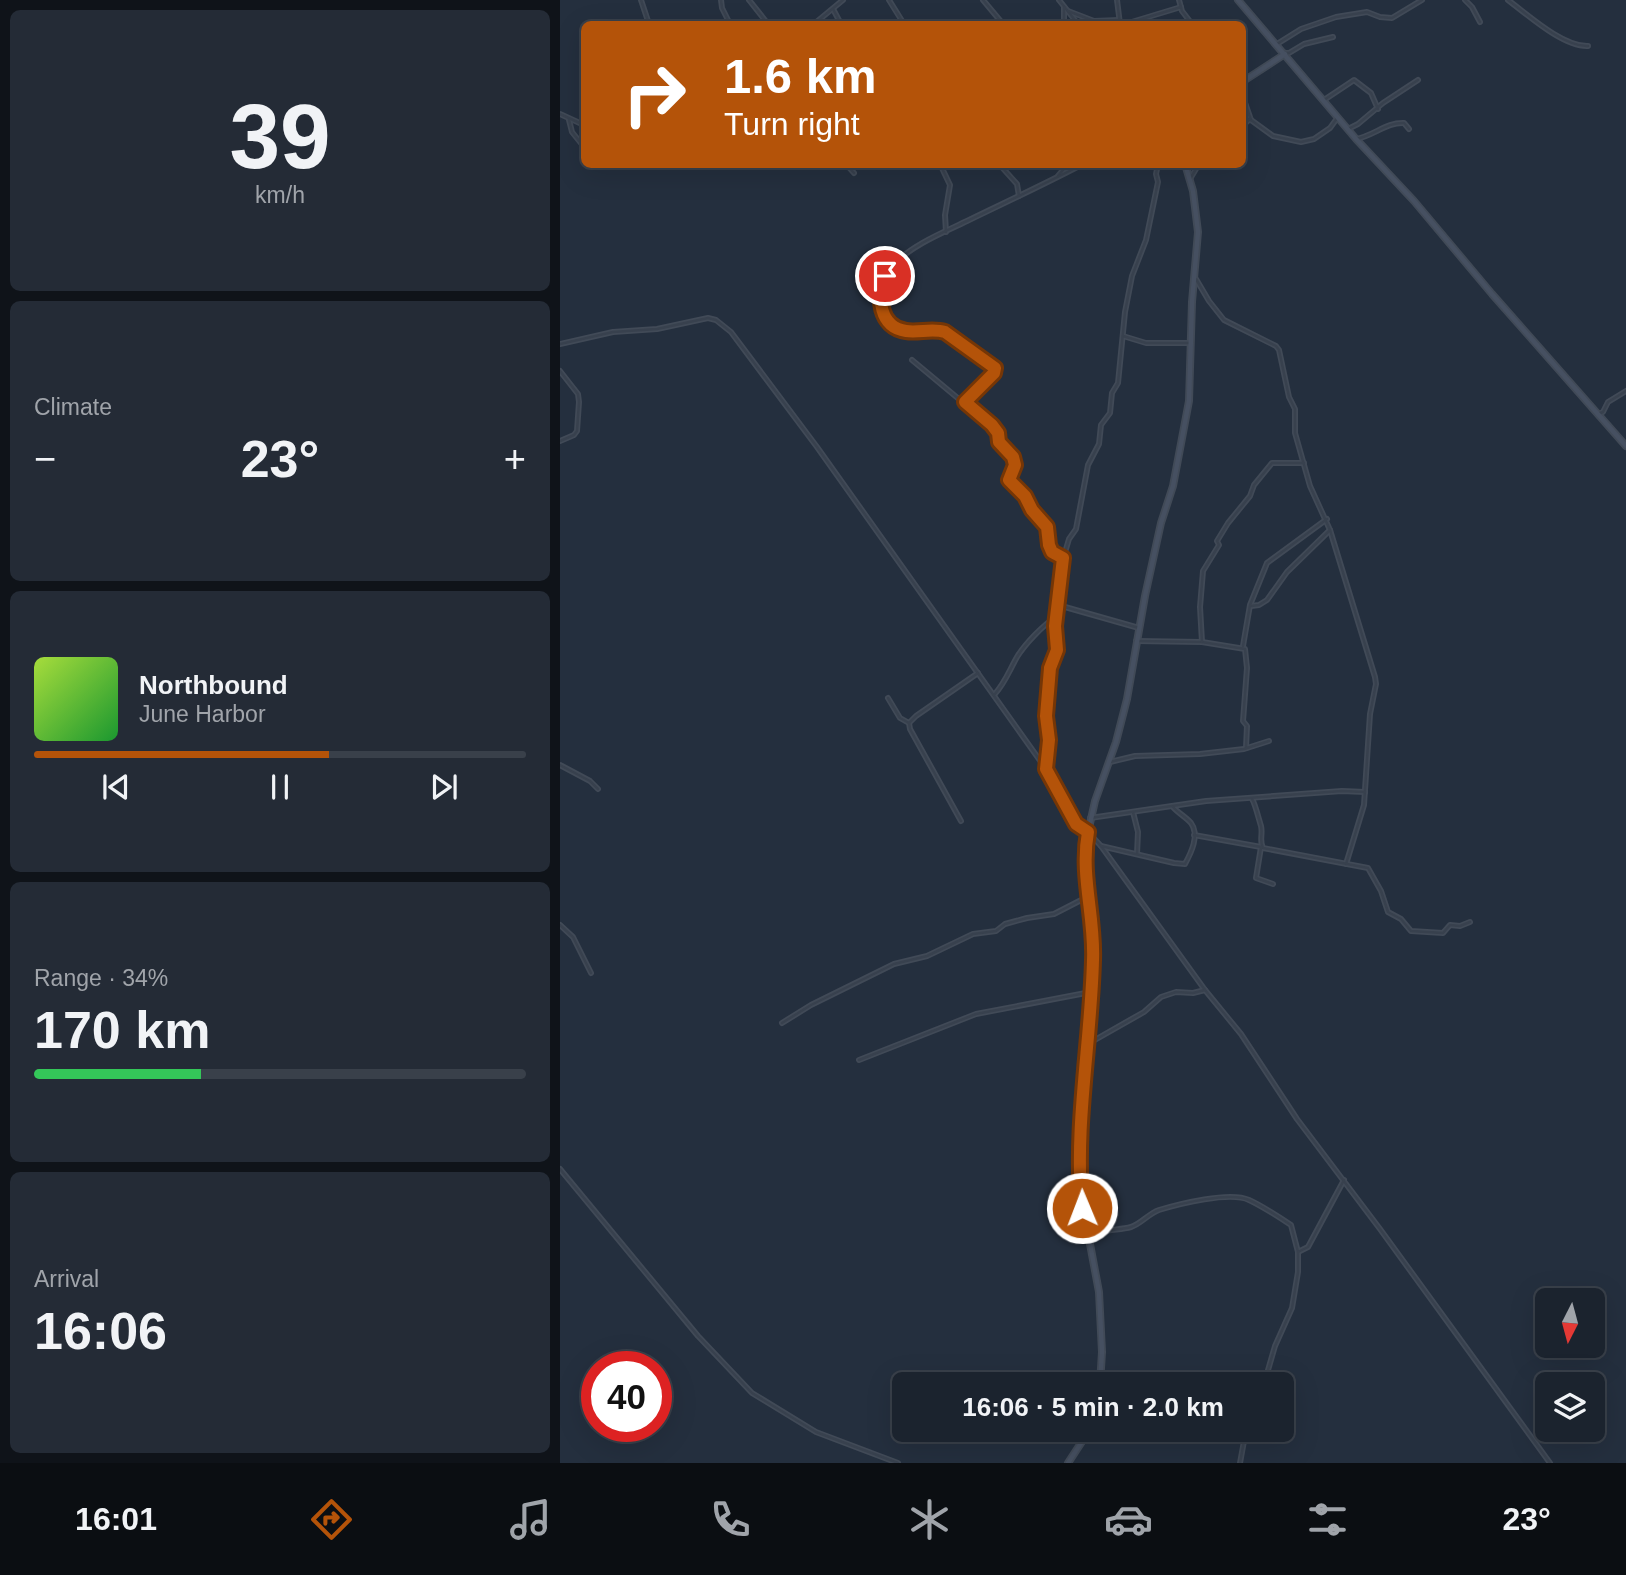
<!DOCTYPE html>
<html lang="en">
<head>
<meta charset="utf-8">
<style>
	body { margin:0; font-family:Helvetica,sans-serif; background:#242b36; color:#f1f3f6; height:100vh; display:flex; flex-direction:column; font-size:26px; white-space:nowrap }
	* { box-sizing:border-box; margin:0 }
	p { font-size:23px; color:#a0a4aa }
	.icon { flex:none; width:38px; height:38px; fill:none; stroke:currentColor; stroke-width:2; stroke-linecap:round; stroke-linejoin:round }
	.map { position:relative; flex:1; overflow:hidden }
	.details { display:flex; flex-direction:column; gap:10px; padding:10px; background:#0f1319; width:560px }
	.details>* { flex:none }
	.guide { position:absolute; left:21px; top:21px; width:665px; height:147px; border-radius:10px; box-shadow:0 7px 28px #0002,0 0 0 2px #39404a; background:#b45309; color:#fff; overflow:hidden }
	.needle { width:46px; rotate:186deg }
	.buttons { position:absolute; left:975px; top:1288px; display:grid; gap:14px }
	.buttons a { display:grid; place-items:center; width:70px; height:70px; border-radius:10px; background:#1b232e; box-shadow:0 7px 28px #0002,0 0 0 2px #39404a; font-size:35px }
	.speed { position:absolute; left:21px; top:1351px; display:flex; gap:14px; font-size:35px; font-weight:700; text-align:center }
	.speed>* { display:grid; place-content:center; width:91px; height:91px; border-radius:50%; background:#1b232e; box-shadow:0 7px 28px #0002,0 0 0 2px #39404a; line-height:1 }
	.speed .limit { border:10px solid #d22; background:#fff; color:#111 }
	.pin { position:absolute; display:grid; place-items:center; width:60px; height:60px; color:#fff; margin:-30px; border:4px solid #fff; border-radius:50%; box-shadow:0 2px 7px #0007 }
	.me { position:absolute; width:77px; margin:-38px; rotate:359deg; stroke-linejoin:round; filter:drop-shadow(0 0 5px #0008) }
	.turn { display:flex; align-items:center; gap:24px; height:147px; padding:0 28px; font-size:32px }
	.turn .icon { width:91px; height:91px; stroke-width:2.5 }
	.turn b { display:block; font-size:49px; line-height:60px }
	.big { font-size:52px; font-weight:800; line-height:1.1 }
	.details .tile { flex:1; display:flex; flex-direction:column; justify-content:center; gap:10px; min-width:0; padding:0 24px; border-radius:10px; background:#242b36 }
	.details .dial { align-items:center; gap:0 }
	.dial b { font-size:91px; line-height:1 }
	.song { display:flex; align-items:center; gap:21px }
	.cover { width:84px; height:84px; border-radius:10px; background:linear-gradient(135deg,hsl(80 70% 55%),hsl(130 70% 35%)) }
	.played { height:7px; border-radius:4px; background:linear-gradient(90deg,#b45309 60%,#39404a 60%) }
	.keys { display:flex; justify-content:space-around; direction:ltr }
	.heat { display:flex; justify-content:space-between; align-items:center; font-size:38px; direction:ltr }
	.charge { height:10px; border-radius:5px; background:linear-gradient(90deg,#34c759 34%,#39404a 0) }
	.trip { position:absolute; left:332px; top:1372px; width:402px; height:70px; border-radius:10px; background:#1b232e; box-shadow:0 7px 28px #0002,0 0 0 2px #39404a; font-weight:800; line-height:70px; text-align:center }
	.dock { display:flex; height:112px; justify-content:space-around; align-items:center; background:#0b0e12; color:#a0a4aa }
	.dock .icon { width:49px; height:49px }
	.dock .on { color:#b45309 }
	.dock b { font-size:32px; color:#f1f3f6 }
	main { display:flex; flex:1; min-height:0 }
	.map>svg:first-child { display:block }
</style>
</head>
<body>
<main>
<section class="details">
<div class="tile dial"><b>39</b><p>km/h</p></div>
<div class="tile"><p>Climate</p>
<div class="heat"><a>−</a><b class="big">23°</b><a>+</a></div>
</div>
<div class="tile">
<div class="song"><i class="cover"></i><div><b>Northbound</b><p>June Harbor</p></div></div>
<div class="played"></div>
<div class="keys"><svg class="icon" aria-label="previous" viewBox="0 0 24 24"><path d="M18 5L8 12l10 7zM5 5v14"/></svg><svg class="icon" aria-label="pause" viewBox="0 0 24 24"><path d="M8 5v14M16 5v14"/></svg><svg class="icon" aria-label="next" viewBox="0 0 24 24"><path d="M6 5l10 7-10 7zM19 5v14"/></svg></div>
</div>
<div class="tile"><p>Range · 34%</p><b class="big">170 km</b><div class="charge"></div></div>
<div class="tile"><p>Arrival</p><b class="big">16:06</b></div>
</section>
<div class="map">
<svg width="1066" height="1463" viewBox="0 0 1066 1463">
	<rect width="100%" height="100%" fill="#242f3e"/>
	<g fill="none" stroke-linecap="round" stroke-linejoin="round">
		<g stroke="#414a57" stroke-width="6">
			<g id="street">
				<path d="M 81,0 L 89,24"/>
				<path d="M 161,0 L 162,8 L 170,24"/>
				<path d="M 189,0 L 208,24"/>
				<path d="M 329,0 L 344,24"/>
				<path d="M 423,0 L 443,24"/>
				<path d="M 499,0 L 518,24"/>
				<path d="M 557,0 L 560,24"/>
				<path d="M 619,0 L 622,11 L 632,24"/>
				<path d="M 905,0 L 912,7 L 920,22"/>
				<path d="M 948,0 C 968,15 1003,47 1028,46"/>
				<path d="M 273,9 L 281,24"/>
				<path d="M 508,11 L 534,21 L 559,20"/>
				<path d="M 254,24 L 283,0"/>
				<path d="M 504,24 L 504,7"/>
				<path d="M 565,24 L 621,7"/>
				<path d="M 717,44 L 741,29 L 776,17 L 807,12 L 820,17 L 832,18 L 862,0"/>
				<path d="M 725,53 L 729,53 L 744,44 L 773,37"/>
				<path d="M 682,94 L 691,120"/>
				<path d="M 764,100 L 794,80 L 811,93 L 818,109"/>
				<path d="M 0,114 L 24,125"/>
				<path d="M 682,117 L 691,120 L 713,136 L 741,142 L 754,139 L 770,128 L 778,117"/>
				<path d="M 9,120 L 12,132 L 24,147"/>
				<path d="M 682,126 L 690,119"/>
				<path d="M 788,129 L 798,124 L 823,103 L 858,80"/>
				<path d="M 796,139 C 813,136 827,122 844,123 L 849,129"/>
				<path d="M 65,164 L 122,164"/>
				<path d="M 286,164 L 294,173"/>
				<path d="M 380,164 L 390,185 L 385,215 L 386,232"/>
				<path d="M 439,164 L 457,184 L 459,196"/>
				<path d="M 498,176 L 508,164"/>
				<path d="M 630,179 L 639,164"/>
				<path d="M 636,279 L 649,301 L 664,320 L 716,346 L 719,350 L 729,397 L 735,409 L 735,433 L 750,486 L 770,530 L 815,677 L 816,684 L 810,714 L 804,805 L 786,864"/>
				<path d="M 563,336 L 586,343 L 631,343"/>
				<path d="M 0,344 L 53,332 L 97,329 L 148,318 L 156,320 L 171,332 L 257,447 L 486,769 L 516,824 L 528,832 L 541,846 L 645,990 L 681,1034 L 737,1119 L 820,1229 L 990,1463"/>
				<path d="M 352,360 L 436,430 L 439,442 L 455,461 L 455,468 L 449,480 L 465,496 L 472,510 L 487,527 L 489,545 L 492,552 L 503,558"/>
				<path d="M 0,371 L 18,394 L 19,402 L 17,431 L 14,435 L 0,441"/>
				<path d="M 405,402 L 434,373 L 434,366 L 385,332 C 370,327 353,336 338,328 C 329,324 321,313 320,303 C 318,289 324,274 334,264 C 354,244 382,233 407,221 C 446,202 485,184 523,164"/>
				<path d="M 1038,414 L 1043,412 L 1048,402 L 1066,391"/>
				<path d="M 498,605 L 579,628"/>
				<path d="M 691,606 L 699,605 L 707,600 L 727,572 L 770,530"/>
				<path d="M 576,641 L 642,642 L 685,649 L 687,668 L 683,721 L 687,726 L 686,748"/>
				<path d="M 642,642 L 640,607 L 643,571 L 659,545 L 657,541 L 668,523 L 690,496 L 694,485 L 712,463 L 744,463"/>
				<path d="M 683,646 L 690,605 L 707,563 L 767,519"/>
				<path d="M 434,695 C 445,683 449,671 457,657 C 465,644 483,625 496,617"/>
				<path d="M 328,698 L 340,718 L 349,723"/>
				<path d="M 550,762 L 575,756 L 640,754 L 684,749 L 709,741"/>
				<path d="M 0,765 L 30,781 L 38,789"/>
				<path d="M 486,769 L 489,740 L 486,716 L 490,668 L 497,650 L 495,626 L 503,559 L 509,539 L 516,529 L 528,465 L 539,444 L 541,425 L 550,413 L 552,393 L 558,383 L 565,312 L 572,276 L 586,240 L 598,182 L 596,174 L 598,164"/>
				<path d="M 692,799 C 695,803 699,820 701,826 C 703,834 699,841 703,848 L 808,868 L 821,891 L 828,912 L 841,919 L 851,931 L 883,933 L 890,925 L 900,926 L 910,922"/>
				<path d="M 573,812 L 578,832 L 577,854"/>
				<path d="M 530,818 L 646,801 L 782,791 L 805,792"/>
				<path d="M 401,821 L 350,729 L 349,723 L 356,716 L 418,673"/>
				<path d="M 634,835 L 701,847 L 696,878 L 713,884"/>
				<path d="M 541,846 L 614,863 L 625,864 C 631,853 640,835 631,823 C 626,817 618,813 613,807"/>
				<path d="M 0,925 L 13,937 L 31,973"/>
				<path d="M 222,1023 L 251,1005 L 334,964 L 367,956 L 413,934 L 436,931 L 445,924 L 467,918 L 494,914 L 529,896"/>
				<path d="M 527,1051 L 533,1041 L 584,1012 L 601,997 L 616,992 L 633,993 L 645,990"/>
				<path d="M 299,1060 L 416,1014 L 531,992"/>
				<path d="M 0,1169 L 138,1336 L 192,1393 L 256,1432 L 338,1463"/>
				<path d="M 530,1238 C 542,1228 557,1231 571,1227 C 581,1224 588,1214 599,1210 C 619,1204 670,1191 689,1200 C 702,1206 719,1217 731,1225 L 738,1252"/>
				<path d="M 704,1384 L 715,1346 L 732,1308 L 738,1272 L 738,1252 L 748,1247 L 784,1180"/>
				<path d="M 680,1463 L 686,1430"/>
			</g>
		</g>
		<g stroke="#414a57" stroke-width="8">
			<g id="secondary">
				<path d="M 678,0 L 796,139 L 854,201 L 932,294 L 1066,446"/>
				<path d="M 682,82 L 725,54"/>
				<path d="M 540,1384 L 542,1352 L 539,1292 L 521,1196 L 525,1056 L 533,960 L 533,929 L 525,869 L 525,846 L 535,801 L 556,742 L 567,699 L 585,596 L 601,523 L 613,486 L 629,401 L 632,302 L 638,232 L 633,191 L 625,164"/>
				<path d="M 508,1463 L 523,1440 L 526,1430"/>
			</g>
		</g>
		<use href="#street" stroke="#38414e" stroke-width="2.5"/>
		<use href="#secondary" stroke="#465061" stroke-width="4.5"/>
	</g>
	<g fill="none" stroke-linecap="round" stroke-linejoin="round">
		<g stroke="#753606" stroke-width="18">
			<path id="route" d="M 325,276 C 317,297 319,327 346,331 C 359,333 372,328 385,332 L 435,368 L 434,373 L 405,402 L 432,425 L 438,433 L 439,442 L 453,457 L 455,465 L 449,480 L 465,496 L 472,510 L 487,527 L 489,545 L 492,552 L 503,558 L 495,626 L 497,650 L 490,668 L 486,716 L 489,740 L 486,769 L 516,824 L 528,832 C 520,875 535,917 533,960 C 531,1042 514,1126 522,1208"/>
		</g>
		<use href="#route" stroke="#b45309" stroke-width="12"/>
	</g>
</svg>
<div class="buttons">
<a><svg class="needle" viewBox="-14 -14 28 28"><path d="M0-13l5 13h-10z" fill="#e53935"/><path d="M0 13l5-13h-10z" fill="#a0a4aa"/></svg></a>
<a><svg class="icon" aria-label="layers" viewBox="0 0 24 24"><path d="M12 4l9 5-9 5-9-5zM3 14l9 5 9-5"/></svg></a>
</div>
<div class="speed"><div class="limit">40</div></div>
<div class="pin" style="left:325px;top:276px;background:#d93025"><svg class="icon" aria-label="arrive" viewBox="0 0 24 24"><path d="M6 21V4h12l-3 4 3 4H6"/></svg></div>
<svg class="me" style="left:522px;top:1208px" viewBox="-20 -20 40 40"><circle r="17" fill="#b45309" stroke="#fff" stroke-width="3"/><path d="M0-11L8 9 0 5-8 9z" fill="#fff"/></svg>
<div class="trip">16:06 · 5 min · 2.0 km</div>
<div class="guide">
<div class="turn"><svg class="icon" aria-label="right" viewBox="0 0 24 24"><path d="M7 20v-9h11M14 6l5 5-5 5"/></svg><div><b>1.6 km</b>Turn right</div></div>
</div>
</div>
</main>
<nav class="dock">
<b>16:01</b>
<svg class="icon on" aria-label="directions" viewBox="0 0 24 24"><path d="M12 3l9 9-9 9-9-9zM9 14v-3h6M13 9l2 2-2 2"/></svg>
<svg class="icon" aria-label="music" viewBox="0 0 24 24"><path d="M9 18V5l10-2v13"/><circle cx="6" cy="18" r="3"/><circle cx="16" cy="16" r="3"/></svg>
<svg class="icon" aria-label="phone" viewBox="0 0 24 24"><path d="M5 4h4l2 5-3 2q2 4 5 5l2-3 5 2v4C11 20 4 13 5 4z"/></svg>
<svg class="icon" aria-label="climate" viewBox="0 0 24 24"><path d="M12 3v18M4 7l16 10M4 17L20 7"/></svg>
<svg class="icon" aria-label="car" viewBox="0 0 24 24"><path d="M5 17H2v-5l4-1 3-4h7l3 4 3 1v5h-3M9 17h6M6 11h13"/><circle cx="7" cy="17" r="2"/><circle cx="17" cy="17" r="2"/></svg>
<svg class="icon" aria-label="filters" viewBox="0 0 24 24"><path d="M4 7h16M4 17h16"/><circle cx="9" cy="7" r="2"/><circle cx="15" cy="17" r="2"/></svg>
<b>23°</b>
</nav>
</body>
</html>
